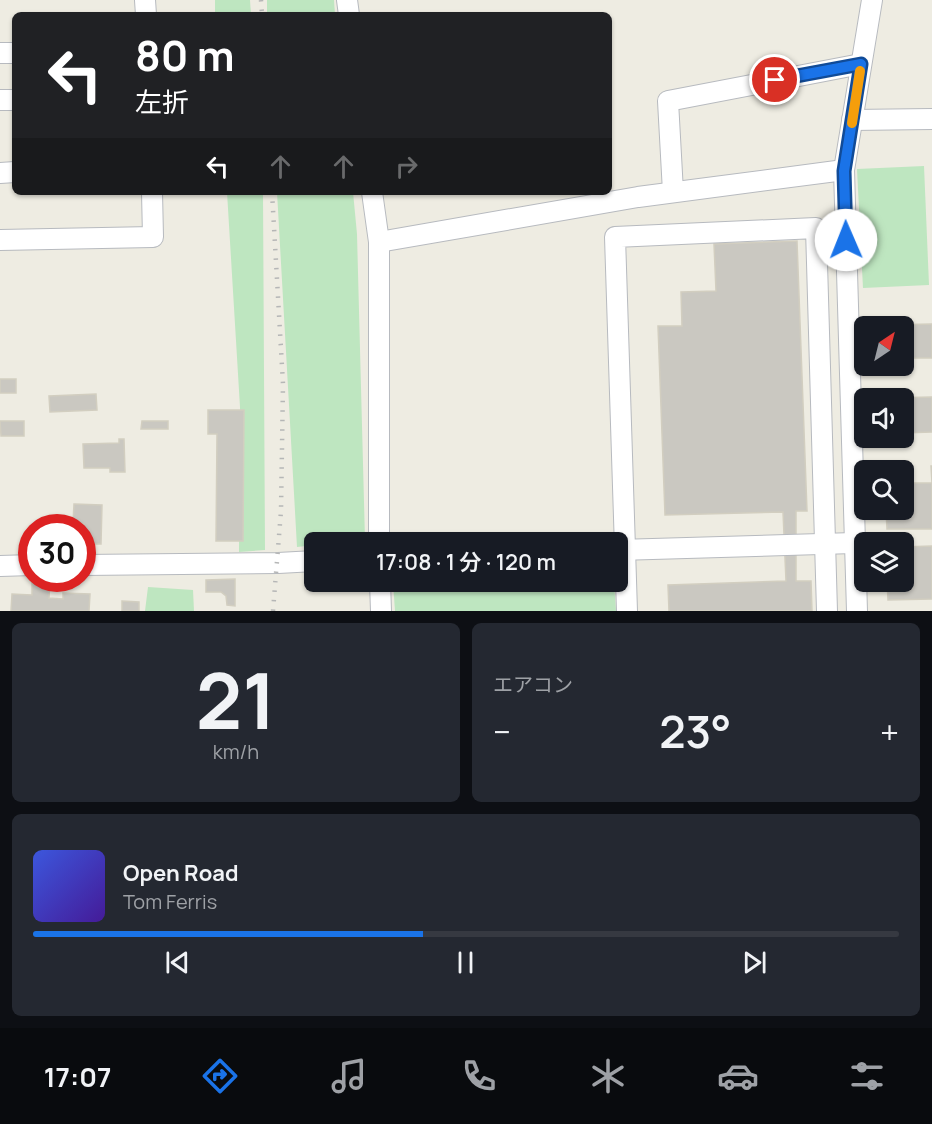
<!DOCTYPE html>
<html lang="ja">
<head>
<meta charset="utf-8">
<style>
	body { margin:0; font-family:Manrope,"Noto Sans JP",sans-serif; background:#242831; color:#f1f3f6; height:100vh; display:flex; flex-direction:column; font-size:22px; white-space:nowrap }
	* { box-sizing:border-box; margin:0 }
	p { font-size:20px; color:#9ea1a6 }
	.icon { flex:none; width:33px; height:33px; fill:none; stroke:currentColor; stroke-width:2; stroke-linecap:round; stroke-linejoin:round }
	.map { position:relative; height:611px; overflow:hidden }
	.side { display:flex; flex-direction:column; gap:12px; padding:12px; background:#0d0f14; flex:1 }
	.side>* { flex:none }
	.banner { position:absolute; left:12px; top:12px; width:600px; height:183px; border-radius:9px; box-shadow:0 2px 4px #0004; background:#202124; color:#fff; overflow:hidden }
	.needle { width:39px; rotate:35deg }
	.fabs { position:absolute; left:854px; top:316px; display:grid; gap:12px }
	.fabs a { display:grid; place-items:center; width:60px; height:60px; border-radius:9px; background:#171b24; box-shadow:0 2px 4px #0004; font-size:30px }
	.speed { position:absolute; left:18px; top:514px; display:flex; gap:12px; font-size:30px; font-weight:700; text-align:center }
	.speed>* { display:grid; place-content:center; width:78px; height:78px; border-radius:50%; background:#171b24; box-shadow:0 2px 4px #0004; line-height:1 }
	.speed .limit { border:9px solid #d22; background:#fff; color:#111 }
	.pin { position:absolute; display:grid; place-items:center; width:51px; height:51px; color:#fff; margin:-26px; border:3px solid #fff; border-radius:50%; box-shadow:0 2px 6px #0007 }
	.me { position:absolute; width:66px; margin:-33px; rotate:359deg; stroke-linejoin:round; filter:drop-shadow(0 0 4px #0008) }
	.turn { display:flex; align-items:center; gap:21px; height:126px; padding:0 24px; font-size:27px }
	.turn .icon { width:78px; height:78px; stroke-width:2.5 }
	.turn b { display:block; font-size:42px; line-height:51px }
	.lanes { display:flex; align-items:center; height:57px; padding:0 24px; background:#0003; justify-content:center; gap:30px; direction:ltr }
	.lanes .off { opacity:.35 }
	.big { font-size:45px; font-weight:600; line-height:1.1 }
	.side .tile { flex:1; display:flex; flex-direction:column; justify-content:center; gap:9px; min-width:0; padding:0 21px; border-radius:9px; background:#242831 }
	.side .dial { align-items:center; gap:0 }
	.dial b { font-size:78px; line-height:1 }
	.song { display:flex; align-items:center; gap:18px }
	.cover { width:72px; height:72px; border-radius:9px; background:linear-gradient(135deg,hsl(230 70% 55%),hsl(260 70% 35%)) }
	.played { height:6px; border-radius:3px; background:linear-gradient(90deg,#1a73e8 45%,#363941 45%) }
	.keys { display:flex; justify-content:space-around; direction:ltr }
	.heat { display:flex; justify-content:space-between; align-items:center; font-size:33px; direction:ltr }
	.side .tiles { flex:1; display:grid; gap:12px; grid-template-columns:1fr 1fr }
	.tile:last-child { grid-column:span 2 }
	.trip { position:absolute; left:304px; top:532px; width:324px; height:60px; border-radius:9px; background:#171b24; box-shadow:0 2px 4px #0004; font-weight:600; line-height:60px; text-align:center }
	.dock { display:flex; height:96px; justify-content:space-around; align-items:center; background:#090b0e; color:#9ea1a6 }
	.dock .icon { width:42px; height:42px }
	.dock .active { color:#1a73e8 }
	.dock b { font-size:27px; color:#f1f3f6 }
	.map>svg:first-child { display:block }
</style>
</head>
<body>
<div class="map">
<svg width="932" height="611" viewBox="0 0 932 611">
	<rect width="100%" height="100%" fill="#eeece2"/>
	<g fill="#bee6c0">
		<path d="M 215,0 L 250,0 L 251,15 L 215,15 Z"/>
		<path d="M 267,0 L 334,0 L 335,15 L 267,15 Z"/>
		<path d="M 924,166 L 929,285 L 863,288 L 857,169 Z"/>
		<path d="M 227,192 L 263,192 L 265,550 L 239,552 L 240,407 Z"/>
		<path d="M 277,192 L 353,192 L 357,234 L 365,540 L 315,543 L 315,545 L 297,547 Z"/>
		<path d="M 393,582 L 614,582 L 616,611 L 395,611 Z"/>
		<path d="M 148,587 L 193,590 L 194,611 L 145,611 Z"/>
	</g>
	<g fill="#cac8c1" stroke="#d2cec0" stroke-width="1.5">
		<path d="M 797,241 L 807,511 L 796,511 L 796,581 L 811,581 L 812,611 L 669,611 L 668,585 L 786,581 L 783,512 L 665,515 L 658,326 L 682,326 L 681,292 L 716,291 L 714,244 Z"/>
		<path d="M 932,324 L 932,358 L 903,358 L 903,327 L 886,327 L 886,325 Z"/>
		<rect x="0" y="379" width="16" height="14"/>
		<path d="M 96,394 L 97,410 L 50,412 L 49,396 Z"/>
		<path d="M 932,397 L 932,432 L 903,433 L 903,399 L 889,398 Z"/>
		<path d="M 208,410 L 244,410 L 243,541 L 216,541 L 217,434 L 208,434 Z"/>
		<path d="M 0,421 L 24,421 L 24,436 L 1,436 Z"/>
		<path d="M 142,421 L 168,421 L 168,429 L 141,429 Z"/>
		<path d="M 119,439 L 124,439 L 125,472 L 110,472 L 110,468 L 84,468 L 83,444 L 119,443 Z"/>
		<path d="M 931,466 L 932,466 L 932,529 L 887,529 L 886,510 L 903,510 L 903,483 L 932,483 Z"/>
		<path d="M 74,504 L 102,505 L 101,544 L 83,544 L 84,524 L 73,523 Z"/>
		<path d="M 932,546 L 932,599 L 888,600 L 887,582 L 903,582 L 903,547 Z"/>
		<path d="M 235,579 L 235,606 L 227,605 L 226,596 L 221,592 L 206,592 L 206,580 Z"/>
		<path d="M 32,580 L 50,581 L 49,598 L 63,599 L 63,593 L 90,594 L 89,611 L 11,611 L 12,594 L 32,595 Z"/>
		<path d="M 122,601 L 139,602 L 139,611 L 122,611 Z"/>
	</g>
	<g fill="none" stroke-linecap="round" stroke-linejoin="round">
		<g stroke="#b7babf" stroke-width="22">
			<g id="minor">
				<path d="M 145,0 L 146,15"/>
				<path d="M 347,0 L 349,15"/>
				<path d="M 0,53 L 15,53"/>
				<path d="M 0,100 L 15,100"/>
				<path d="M 852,120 L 932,119"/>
				<path d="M 0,173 L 15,172"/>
				<path d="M 372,192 L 379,242 L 379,543"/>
				<path d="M 673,192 L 668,101 L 861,64"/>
				<path d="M 0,240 L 153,237 L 152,192"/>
				<path d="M 379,242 L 638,197 L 844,170"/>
				<path d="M 618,550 L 854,543"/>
				<path d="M 82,565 L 278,563 L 315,561"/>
				<path d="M 0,566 L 32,565"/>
				<path d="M 380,582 L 381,611"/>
				<path d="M 627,611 L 615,237 L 816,228 L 827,611"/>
				<path d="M 857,611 L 844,170 L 872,0"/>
			</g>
		</g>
		<use href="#minor" stroke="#fff" stroke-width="20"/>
		<g stroke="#b5b6b6" stroke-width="4.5" stroke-dasharray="1.5 8" stroke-linecap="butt">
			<path d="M 261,0 L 262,15"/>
			<path d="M 272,192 L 283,384 L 281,511 L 273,611"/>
		</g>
	</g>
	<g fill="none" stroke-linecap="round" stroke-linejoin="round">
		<g stroke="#114b97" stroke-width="15">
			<path id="route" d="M 775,80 L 861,64 L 844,171 L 846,240"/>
		</g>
		<use href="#route" stroke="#1a73e8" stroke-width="10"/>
		<path stroke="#f59e0b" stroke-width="10" d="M 852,123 L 860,71"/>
	</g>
</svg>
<div class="fabs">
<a><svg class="needle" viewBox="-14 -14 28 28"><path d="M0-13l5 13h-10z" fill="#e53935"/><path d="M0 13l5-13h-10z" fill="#9ea1a6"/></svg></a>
<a><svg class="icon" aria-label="sound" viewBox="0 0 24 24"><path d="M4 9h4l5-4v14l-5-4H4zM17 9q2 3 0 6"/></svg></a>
<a><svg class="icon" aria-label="search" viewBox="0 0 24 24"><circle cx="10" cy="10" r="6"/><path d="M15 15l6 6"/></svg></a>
<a><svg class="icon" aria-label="layers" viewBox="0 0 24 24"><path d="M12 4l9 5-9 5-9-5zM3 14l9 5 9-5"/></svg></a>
</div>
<div class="speed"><div class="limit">30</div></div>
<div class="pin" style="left:775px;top:80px;background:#d93025"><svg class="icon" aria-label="arrive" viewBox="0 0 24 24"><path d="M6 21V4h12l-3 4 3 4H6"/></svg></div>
<svg class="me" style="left:846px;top:240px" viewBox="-20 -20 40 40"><circle r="19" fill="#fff"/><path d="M0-13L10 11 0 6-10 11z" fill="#1a73e8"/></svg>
<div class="trip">17:08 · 1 分 · 120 m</div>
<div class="banner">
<div class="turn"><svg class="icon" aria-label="left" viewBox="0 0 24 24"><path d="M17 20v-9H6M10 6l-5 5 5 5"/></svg><div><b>80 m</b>左折</div></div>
<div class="lanes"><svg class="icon" aria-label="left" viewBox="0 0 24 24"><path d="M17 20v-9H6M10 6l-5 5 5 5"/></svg><svg class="icon off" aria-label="ahead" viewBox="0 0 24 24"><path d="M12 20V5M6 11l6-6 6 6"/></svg><svg class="icon off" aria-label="ahead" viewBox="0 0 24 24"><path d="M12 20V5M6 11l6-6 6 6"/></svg><svg class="icon off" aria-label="right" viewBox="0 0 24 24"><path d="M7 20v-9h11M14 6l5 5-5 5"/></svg></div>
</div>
</div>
<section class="side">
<div class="tiles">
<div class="tile dial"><b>21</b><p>km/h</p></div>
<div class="tile"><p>エアコン</p>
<div class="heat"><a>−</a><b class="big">23°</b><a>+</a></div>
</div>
<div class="tile">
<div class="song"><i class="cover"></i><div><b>Open Road</b><p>Tom Ferris</p></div></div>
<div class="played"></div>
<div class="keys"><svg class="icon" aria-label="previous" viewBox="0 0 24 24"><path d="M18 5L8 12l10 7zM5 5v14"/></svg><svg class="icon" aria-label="pause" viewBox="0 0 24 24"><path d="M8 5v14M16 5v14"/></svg><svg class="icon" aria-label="next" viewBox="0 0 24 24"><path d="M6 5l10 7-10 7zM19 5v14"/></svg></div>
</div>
</div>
</section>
<nav class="dock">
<b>17:07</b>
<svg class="icon active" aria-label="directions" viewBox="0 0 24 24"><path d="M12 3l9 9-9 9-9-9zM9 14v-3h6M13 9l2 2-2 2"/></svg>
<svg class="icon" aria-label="music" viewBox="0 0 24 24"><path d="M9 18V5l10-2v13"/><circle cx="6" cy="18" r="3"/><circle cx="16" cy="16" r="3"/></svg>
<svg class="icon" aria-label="phone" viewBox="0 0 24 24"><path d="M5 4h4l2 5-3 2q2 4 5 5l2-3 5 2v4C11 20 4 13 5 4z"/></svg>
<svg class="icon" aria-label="climate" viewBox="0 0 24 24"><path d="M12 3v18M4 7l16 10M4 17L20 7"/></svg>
<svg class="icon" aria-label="car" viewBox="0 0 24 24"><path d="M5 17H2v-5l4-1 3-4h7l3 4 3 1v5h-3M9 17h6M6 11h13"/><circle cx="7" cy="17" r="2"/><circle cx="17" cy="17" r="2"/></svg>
<svg class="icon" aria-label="filters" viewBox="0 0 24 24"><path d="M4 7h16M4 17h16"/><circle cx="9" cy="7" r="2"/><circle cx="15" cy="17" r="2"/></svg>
</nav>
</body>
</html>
